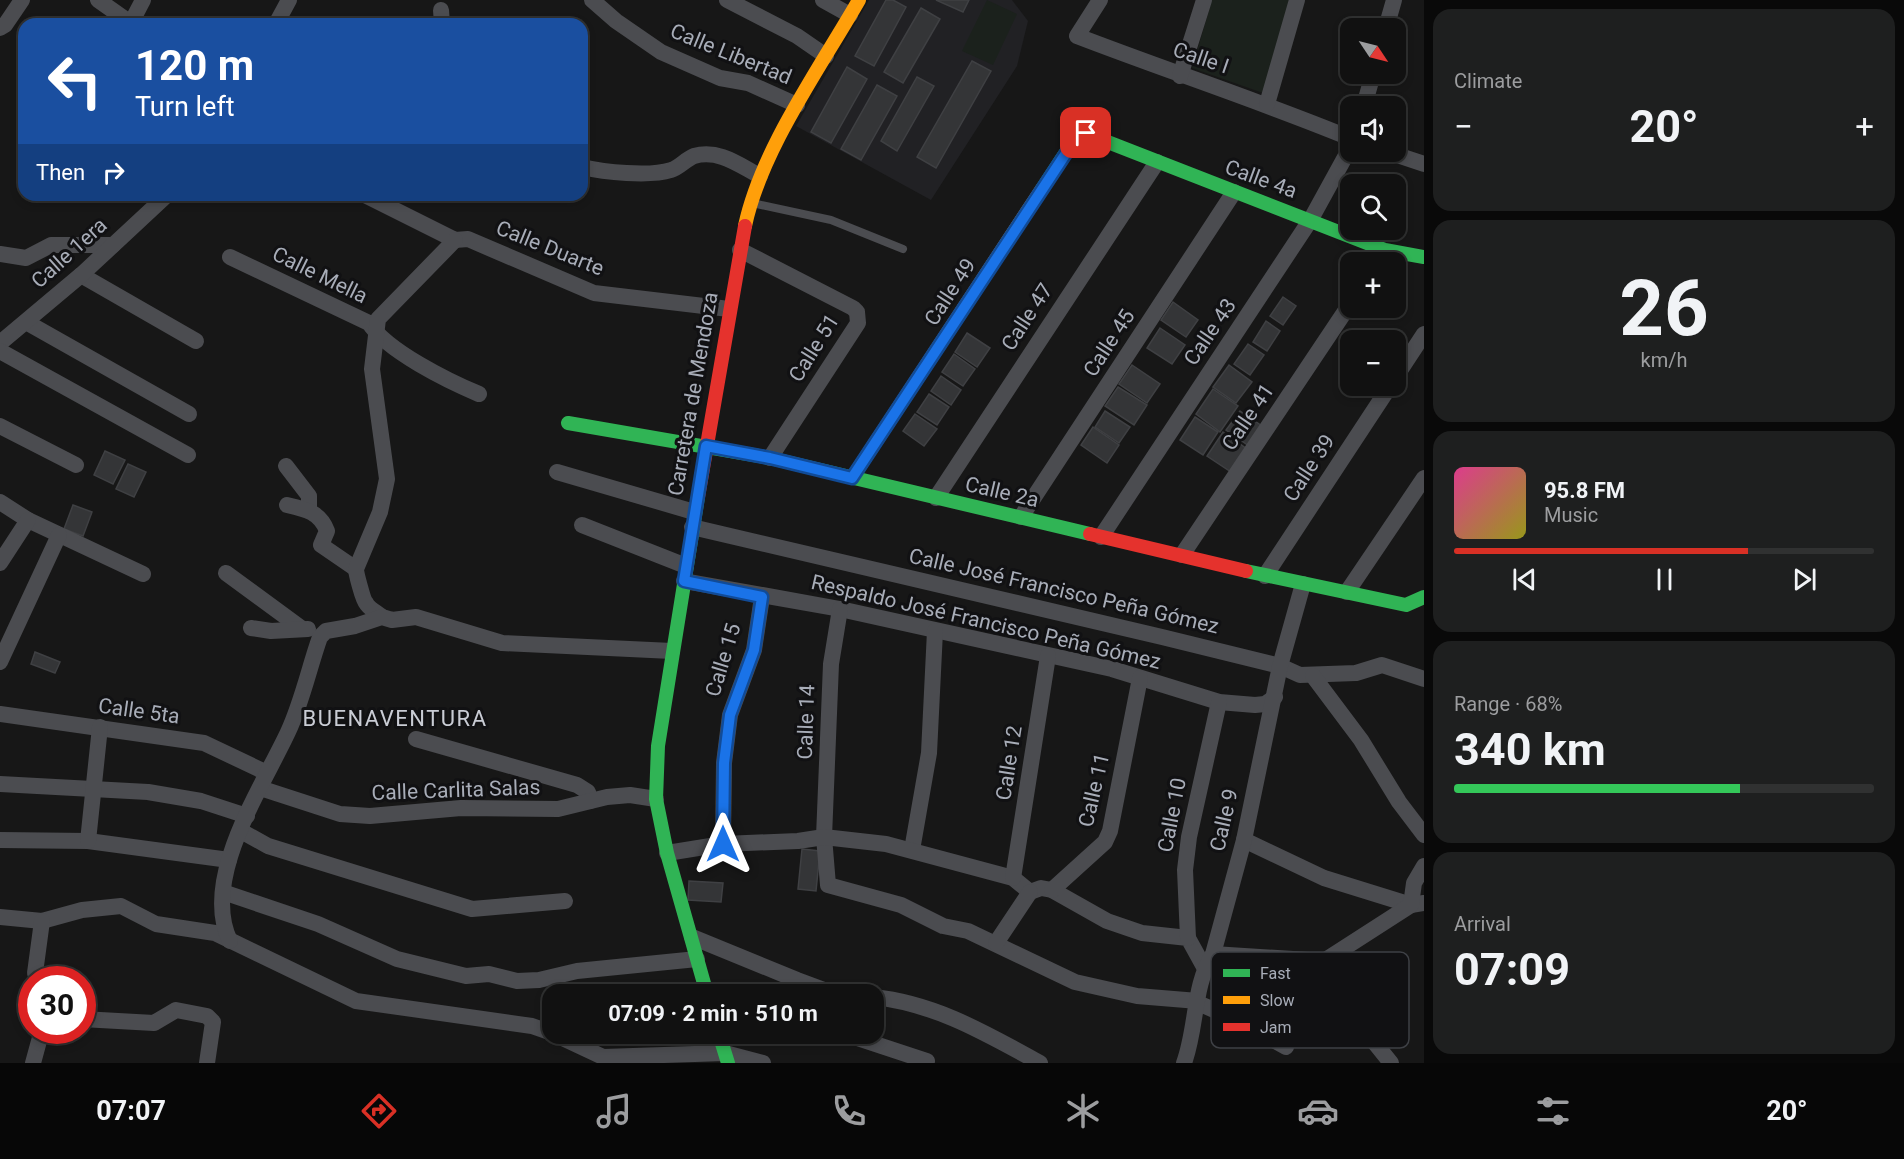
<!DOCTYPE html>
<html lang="en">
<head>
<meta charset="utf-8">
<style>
	body { margin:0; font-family:Roboto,sans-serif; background:#1e1f1f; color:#f1f3f6; height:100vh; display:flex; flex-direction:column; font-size:22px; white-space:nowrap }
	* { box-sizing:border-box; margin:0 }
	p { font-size:20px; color:#9c9d9f }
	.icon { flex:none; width:33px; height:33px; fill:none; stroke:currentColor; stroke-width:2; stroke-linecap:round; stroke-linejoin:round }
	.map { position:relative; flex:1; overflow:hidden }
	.panel { display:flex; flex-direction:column; gap:9px; padding:9px; background:#090909; width:480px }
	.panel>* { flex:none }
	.top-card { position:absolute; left:18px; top:18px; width:570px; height:183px; border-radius:18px; box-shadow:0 3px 9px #0003,0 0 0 2px #303131; background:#1a4fa0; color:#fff; overflow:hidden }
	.needle { width:39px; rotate:125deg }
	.buttons { position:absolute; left:1340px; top:18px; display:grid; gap:12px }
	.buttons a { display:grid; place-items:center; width:66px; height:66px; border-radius:12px; background:#111; box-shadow:0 3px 9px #0003,0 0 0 2px #303131; font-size:30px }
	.speed { position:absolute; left:18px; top:966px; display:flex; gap:12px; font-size:30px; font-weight:700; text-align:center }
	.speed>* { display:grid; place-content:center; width:78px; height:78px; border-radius:50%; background:#111; box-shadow:0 3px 9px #0003,0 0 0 2px #303131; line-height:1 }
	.speed .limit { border:9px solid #d22; background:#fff; color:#111 }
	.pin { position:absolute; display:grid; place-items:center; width:51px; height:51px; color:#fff; margin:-26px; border-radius:12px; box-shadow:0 3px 9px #0006 }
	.me { position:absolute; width:66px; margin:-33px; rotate:0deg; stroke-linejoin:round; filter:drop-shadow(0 0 4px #0008) }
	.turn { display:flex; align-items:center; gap:21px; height:126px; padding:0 18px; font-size:27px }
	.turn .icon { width:78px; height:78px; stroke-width:2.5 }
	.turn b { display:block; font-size:42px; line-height:51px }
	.then { display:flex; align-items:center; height:57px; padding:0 18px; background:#0003; gap:12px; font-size:22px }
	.big { font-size:45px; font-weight:700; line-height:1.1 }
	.panel .widget { flex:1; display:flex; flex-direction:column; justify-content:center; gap:9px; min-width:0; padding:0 21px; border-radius:18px; background:#1e1f1f }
	.panel .dial { align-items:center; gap:0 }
	.dial b { font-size:78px; line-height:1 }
	.song { display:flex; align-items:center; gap:18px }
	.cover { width:72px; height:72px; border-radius:9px; background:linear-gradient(135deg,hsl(330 70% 55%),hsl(60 70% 35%)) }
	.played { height:6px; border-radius:3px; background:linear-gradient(90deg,#d93025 70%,#303131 70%) }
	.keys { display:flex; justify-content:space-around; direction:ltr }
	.heat { display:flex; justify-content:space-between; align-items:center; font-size:33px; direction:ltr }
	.charge { height:9px; border-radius:4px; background:linear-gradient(90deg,#34c759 68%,#303131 0) }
	.trip { position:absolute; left:542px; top:984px; width:342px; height:60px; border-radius:18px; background:#111; box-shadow:0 3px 9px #0003,0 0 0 2px #303131; font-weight:700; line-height:60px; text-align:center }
	.dock { display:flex; height:96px; justify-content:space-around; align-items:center; background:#070707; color:#9c9d9f }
	.dock .icon { width:42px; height:42px }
	.dock .selected { color:#d93025 }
	.dock b { font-size:27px; color:#f1f3f6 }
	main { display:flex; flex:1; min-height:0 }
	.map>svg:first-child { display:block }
</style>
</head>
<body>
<main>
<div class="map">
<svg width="1424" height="1063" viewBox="0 0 1424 1063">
	<rect width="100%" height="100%" fill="#171717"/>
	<path fill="#212124" d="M 869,0 L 1012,0 L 1028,21 L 1017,66 L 931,200 L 796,126 Z"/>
	<g fill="#1b211c">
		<path d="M 987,0 L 1017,14 L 993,65 L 962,51 Z"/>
		<path d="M 1212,0 L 1291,0 L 1263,93 L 1192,68 Z"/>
	</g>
	<g fill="#343537" stroke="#3f4043" stroke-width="1.5">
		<path d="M 886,0 L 893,0 L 906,7 L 874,66 L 855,56 Z"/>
		<path d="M 936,0 L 969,0 L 963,12 Z"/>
		<path d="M 921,8 L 940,19 L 903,83 L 884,72 Z"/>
		<path d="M 972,61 L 991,71 L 936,168 L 917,157 Z"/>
		<path d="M 847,67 L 867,79 L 831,143 L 811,132 Z"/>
		<path d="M 917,77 L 934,86 L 897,151 L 881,141 Z"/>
		<path d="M 877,85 L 897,96 L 861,160 L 841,149 Z"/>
		<path d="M 1283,297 L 1296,306 L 1283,325 L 1270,316 Z"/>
		<path d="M 1173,302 L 1198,320 L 1186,337 L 1161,320 Z"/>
		<path d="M 1266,321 L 1280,331 L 1267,351 L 1253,342 Z"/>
		<path d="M 1160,328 L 1185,345 L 1172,364 L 1147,348 Z"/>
		<path d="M 967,333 L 990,348 L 977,367 L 955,352 Z"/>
		<path d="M 1248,344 L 1264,355 L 1250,375 L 1234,364 Z"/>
		<path d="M 954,354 L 975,369 L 963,386 L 942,372 Z"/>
		<path d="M 1132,365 L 1160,384 L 1147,403 L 1119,384 Z"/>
		<path d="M 1229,365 L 1252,382 L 1236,403 L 1213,387 Z"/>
		<path d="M 941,376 L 961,390 L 951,405 L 931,391 Z"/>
		<path d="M 1118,387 L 1147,405 L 1134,425 L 1105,406 Z"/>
		<path d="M 1213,389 L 1238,406 L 1220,432 L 1196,414 Z"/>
		<path d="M 929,394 L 949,407 L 937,425 L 917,412 Z"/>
		<path d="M 1105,411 L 1130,427 L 1119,443 L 1095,427 Z"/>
		<path d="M 1240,411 L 1262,426 L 1249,446 L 1226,430 Z"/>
		<path d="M 915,414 L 937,429 L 924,446 L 903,431 Z"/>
		<path d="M 1195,417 L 1218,432 L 1203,455 L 1180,440 Z"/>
		<path d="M 1093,427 L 1119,445 L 1107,463 L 1081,445 Z"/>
		<path d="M 1223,432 L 1247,449 L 1231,472 L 1207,456 Z"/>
		<path d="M 105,451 L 125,460 L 113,484 L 94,475 Z"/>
		<path d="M 128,464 L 146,472 L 134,497 L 116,489 Z"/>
		<path d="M 73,505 L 92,512 L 83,536 L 64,529 Z"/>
		<path d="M 35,652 L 60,662 L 55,673 L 31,664 Z"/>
		<path d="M 802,849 L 820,851 L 816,891 L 798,889 Z"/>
		<path d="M 689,881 L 723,883 L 721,902 L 688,900 Z"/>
	</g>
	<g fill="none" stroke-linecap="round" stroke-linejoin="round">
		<path stroke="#4b4c50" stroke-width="8" d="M 752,203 L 831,220 L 903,249"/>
		<g stroke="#4b4c50" stroke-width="16">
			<path d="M 98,0 L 132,24"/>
			<path d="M 592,0 L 616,21 L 661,52 L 720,78 L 748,83 L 797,105"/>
			<path d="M 727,0 L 797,36 L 826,56"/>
			<path d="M 823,0 L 850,15"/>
			<path d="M 1100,0 L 1077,36 C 1168,71 1260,101 1350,138"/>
			<path d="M 441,10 L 442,24"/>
			<path d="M 131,23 L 143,0"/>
			<path d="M 276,24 L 289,0"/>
			<path d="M 0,28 L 5,25 L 22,0"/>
			<path d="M 1386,28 L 1394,0"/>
			<path d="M 1180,76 L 1204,0"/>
			<path d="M 1267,104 L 1297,0"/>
			<path d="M 1364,106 L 1373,74"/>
			<path d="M 1388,152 L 1424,164"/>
			<path d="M 582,167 C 604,172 649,177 671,170 C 679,168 686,159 694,156 C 719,149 739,165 760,176"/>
			<path d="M 365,195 L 455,240 L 468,239 L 594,293 L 729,309"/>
			<path d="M 740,250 L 853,308 L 857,312 L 858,323 L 770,458"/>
			<path d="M 0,254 L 26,258 L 51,245 L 113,245"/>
			<path d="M 230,257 L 369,323 C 387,351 448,381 479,394"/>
			<path d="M 81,275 L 196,341"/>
			<path d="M 26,322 L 189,414"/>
			<path d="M 0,343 L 81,275 L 167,195"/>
			<path d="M 0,351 L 188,455"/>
			<path d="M 1395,378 L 1424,334"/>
			<path d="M 0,426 L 76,465"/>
			<path d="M 286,466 L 309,496 L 309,510"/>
			<path d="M 557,472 L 694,512"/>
			<path d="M 936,498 L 1157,162"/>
			<path d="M 0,502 L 28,520 L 143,574"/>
			<path d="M 287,505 C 305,509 320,512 327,531 L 321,545 L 356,569"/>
			<path d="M 1021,517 L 1234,192"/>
			<path d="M 582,525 L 686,566"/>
			<path d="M 692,527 L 1162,637 L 1280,666 L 1300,675 L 1356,673 L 1382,665 L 1424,679"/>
			<path d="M 1101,537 L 1311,219 L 1350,148"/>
			<path d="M 1182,555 L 1350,304"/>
			<path d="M 0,563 L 28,520"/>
			<path d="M 226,573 L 301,628"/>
			<path d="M 1265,576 L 1390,386"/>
			<path d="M 684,581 L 840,609 L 1112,669 L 1219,702 L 1255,705 L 1265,704 L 1275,697"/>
			<path d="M 1347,592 L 1424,478"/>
			<path d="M 840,609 L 831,664 L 824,837 L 828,885 L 901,905 L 943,926 L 968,931 L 1075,982 L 1137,996 L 1198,1001"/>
			<path d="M 382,617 C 378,613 369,609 366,603 C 363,600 356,573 356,569 L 380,512 L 387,479 L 372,369 L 378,319 L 455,240"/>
			<path d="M 251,628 L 271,631 L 308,629"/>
			<path d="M 0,662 L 59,535"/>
			<path d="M 1313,676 L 1361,740 L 1399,802 L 1424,835"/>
			<path d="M 0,714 L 204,743 L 265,772"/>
			<path d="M 416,739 L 577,785 L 588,792 L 590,801"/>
			<path d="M 0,784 L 148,792 L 201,801 L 247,816"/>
			<path d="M 260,788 L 340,814 L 370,816 L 461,808 L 558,809 L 607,797 L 630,795 L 656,799"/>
			<path d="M 241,831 L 268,846 L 472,909 L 565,901"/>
			<path d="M 0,840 L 88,841 L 229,860"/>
			<path d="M 1244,840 L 1324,878 L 1411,905 L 1424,903"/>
			<path d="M 88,841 L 100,727"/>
			<path d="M 723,844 L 724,763 L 730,715 L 754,650 L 762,597"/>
			<path d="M 912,850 L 929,753 L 935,631"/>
			<path d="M 667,853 L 723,844 L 798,841 L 824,837 L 886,844 L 1013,878 L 1030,892 L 1041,888 L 1052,890 L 1107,921 L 1142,933 L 1188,938 L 1204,967"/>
			<path d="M 1013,878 L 1048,656"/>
			<path d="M 1052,890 L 1105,842 L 1110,831 L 1140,678"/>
			<path d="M 223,892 L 318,924 L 397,959 L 466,976 L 489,974 L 517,981 L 539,980 L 577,971 L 697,959"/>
			<path d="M 0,917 L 42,921 L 82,910 L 121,906 L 156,924 L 215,933 L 356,1001 L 532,1026 L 552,1033"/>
			<path d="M 692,937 L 797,980 L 832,993 L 846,994"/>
			<path d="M 1188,938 L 1185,870 L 1189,837 L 1219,702"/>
			<path d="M 230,941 C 200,879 262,788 288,732 C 302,702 309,668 320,637 L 326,631 L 355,626 L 382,617 L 392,620 L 416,617 L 502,643 L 672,651"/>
			<path d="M 996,943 L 1030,892"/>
			<path d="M 1213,954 L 1324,961 L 1411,905 L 1414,883 L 1424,866"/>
			<path d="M 1324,961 L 1342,1002 L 1391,1063"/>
			<path d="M 35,973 L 42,921"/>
			<path d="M 873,997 C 935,1003 987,1034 1040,1063"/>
			<path d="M 1198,1003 L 1237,1020 L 1286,1047"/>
			<path d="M 82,1019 L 154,1023 L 176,1010 L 207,1016 L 213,1022 L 207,1063"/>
			<path d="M 554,1034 L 603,1057 L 725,1053 L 763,1063"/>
			<path d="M 845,1034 L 927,1061"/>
			<path d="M 33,1063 L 42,1030"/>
			<path d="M 1184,1063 C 1197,1028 1193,985 1213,954 L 1244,840 L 1280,666 L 1303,584"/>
		</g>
		<g stroke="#30b455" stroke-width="14">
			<path d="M 1042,189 L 1078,134 L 1082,132 L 1385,250 L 1424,257"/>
			<path d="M 568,423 L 770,458 L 1090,534"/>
			<path d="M 698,497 L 658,746 L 656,799 L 667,853 L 707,994"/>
			<path d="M 1246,571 L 1406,605 L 1424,597"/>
			<path d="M 719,1034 L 728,1063"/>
		</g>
		<g stroke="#ff9f0a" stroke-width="14">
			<path d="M 745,226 C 761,150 820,68 859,0"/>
			<path d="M 852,478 L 1042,189"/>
		</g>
		<g stroke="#e5322d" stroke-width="14">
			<path d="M 698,497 L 745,226"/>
			<path d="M 1090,534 L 1246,571"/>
		</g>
	</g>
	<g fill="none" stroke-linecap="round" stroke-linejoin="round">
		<g stroke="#114b97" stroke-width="15">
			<path id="route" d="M 723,844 L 724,763 L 730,715 L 754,650 L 762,597 L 684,581 L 706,446 L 770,458 L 852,478 L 1078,135 L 1086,133"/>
		</g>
		<use href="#route" stroke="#1a73e8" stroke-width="10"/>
	</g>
	<g text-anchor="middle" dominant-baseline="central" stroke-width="6" stroke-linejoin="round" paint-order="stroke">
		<g font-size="21" fill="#a8adb8" stroke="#111113">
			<text transform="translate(731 54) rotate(22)">Calle Libertad</text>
			<text transform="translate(1201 58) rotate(19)">Calle I</text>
			<text transform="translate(1261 179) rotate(20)">Calle 4a</text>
			<text transform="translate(550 248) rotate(22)">Calle Duarte</text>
			<text transform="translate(69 253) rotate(-42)">Calle 1era</text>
			<text transform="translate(320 275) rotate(26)">Calle Mella</text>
			<text transform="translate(950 292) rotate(-57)">Calle 49</text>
			<text transform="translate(1027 317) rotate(-57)">Calle 47</text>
			<text transform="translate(1210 332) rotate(-56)">Calle 43</text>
			<text transform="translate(1109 343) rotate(-57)">Calle 45</text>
			<text transform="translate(814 348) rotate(-58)">Calle 51</text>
			<text transform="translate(693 394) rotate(-80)">Carretera de Mendoza</text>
			<text transform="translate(1248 417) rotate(-56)">Calle 41</text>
			<text transform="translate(1309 468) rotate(-57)">Calle 39</text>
			<text transform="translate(1002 492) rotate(13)">Calle 2a</text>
			<text transform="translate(1064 591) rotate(13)">Calle José Francisco Peña Gómez</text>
			<text transform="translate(986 622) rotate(13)">Respaldo José Francisco Peña Gómez</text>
			<text transform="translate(723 660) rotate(-73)">Calle 15</text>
			<text transform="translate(139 711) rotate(8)">Calle 5ta</text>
			<text transform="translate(806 722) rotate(-88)">Calle 14</text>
			<text transform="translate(1009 763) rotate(-81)">Calle 12</text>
			<text transform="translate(456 790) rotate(-2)">Calle Carlita Salas</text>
			<text transform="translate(1094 790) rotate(-77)">Calle 11</text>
			<text transform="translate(1172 815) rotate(-79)">Calle 10</text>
			<text transform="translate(1224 820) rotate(-77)">Calle 9</text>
		</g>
		<g font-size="22" letter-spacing="1.5" fill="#c9ccd4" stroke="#111113">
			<text x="395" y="718">BUENAVENTURA</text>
		</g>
	</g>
	<rect x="1211" y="952" width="198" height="96" rx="9" fill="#111113" stroke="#3e4045" stroke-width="1.5"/>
	<rect x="1223" y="969" width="27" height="8" fill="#30b455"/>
	<rect x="1223" y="996" width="27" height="8" fill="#ff9f0a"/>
	<rect x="1223" y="1023" width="27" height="8" fill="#e5322d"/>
	<g font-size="16" fill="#a8adb8">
		<text x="1260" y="979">Fast</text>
		<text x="1260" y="1006">Slow</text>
		<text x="1260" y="1033">Jam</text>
	</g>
</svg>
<div class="buttons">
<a><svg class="needle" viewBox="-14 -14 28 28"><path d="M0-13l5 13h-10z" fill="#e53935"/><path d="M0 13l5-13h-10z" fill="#9c9d9f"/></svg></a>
<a><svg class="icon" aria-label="sound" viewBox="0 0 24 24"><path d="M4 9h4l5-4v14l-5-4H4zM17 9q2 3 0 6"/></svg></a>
<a><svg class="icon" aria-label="search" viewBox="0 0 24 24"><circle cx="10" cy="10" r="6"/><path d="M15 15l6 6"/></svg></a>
<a>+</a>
<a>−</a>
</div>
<div class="speed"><div class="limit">30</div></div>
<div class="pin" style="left:1086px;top:133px;background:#d93025"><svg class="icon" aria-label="arrive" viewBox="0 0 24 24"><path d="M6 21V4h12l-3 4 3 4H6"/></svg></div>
<svg class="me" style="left:723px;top:844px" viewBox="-20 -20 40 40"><path d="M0-17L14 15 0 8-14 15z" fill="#1a73e8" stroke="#fff" stroke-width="4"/></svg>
<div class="trip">07:09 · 2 min · 510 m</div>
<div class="top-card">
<div class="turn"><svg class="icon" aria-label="left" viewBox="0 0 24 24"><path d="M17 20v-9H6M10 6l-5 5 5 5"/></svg><div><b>120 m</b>Turn left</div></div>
<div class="then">Then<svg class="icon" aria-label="right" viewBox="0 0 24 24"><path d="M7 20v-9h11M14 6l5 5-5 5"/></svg></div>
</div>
</div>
<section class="panel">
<div class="widget"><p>Climate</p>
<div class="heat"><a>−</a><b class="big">20°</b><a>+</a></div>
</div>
<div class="widget dial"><b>26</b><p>km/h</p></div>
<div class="widget">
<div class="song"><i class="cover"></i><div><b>95.8 FM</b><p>Music</p></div></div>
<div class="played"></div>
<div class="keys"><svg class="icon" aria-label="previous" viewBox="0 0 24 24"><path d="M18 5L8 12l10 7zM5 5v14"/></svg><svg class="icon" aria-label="pause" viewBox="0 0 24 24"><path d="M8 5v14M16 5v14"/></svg><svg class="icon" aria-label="next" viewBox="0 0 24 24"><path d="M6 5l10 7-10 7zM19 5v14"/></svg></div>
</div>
<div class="widget"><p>Range · 68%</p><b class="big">340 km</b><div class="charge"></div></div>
<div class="widget"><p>Arrival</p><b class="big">07:09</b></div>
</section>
</main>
<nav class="dock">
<b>07:07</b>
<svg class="icon selected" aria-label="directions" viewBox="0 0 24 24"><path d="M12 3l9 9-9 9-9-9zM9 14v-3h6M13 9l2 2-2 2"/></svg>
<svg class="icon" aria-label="music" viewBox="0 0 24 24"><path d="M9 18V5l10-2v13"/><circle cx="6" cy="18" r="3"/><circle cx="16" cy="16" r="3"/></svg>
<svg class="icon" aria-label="phone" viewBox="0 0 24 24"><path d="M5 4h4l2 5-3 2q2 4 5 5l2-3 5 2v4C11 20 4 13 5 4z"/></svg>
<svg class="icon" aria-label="climate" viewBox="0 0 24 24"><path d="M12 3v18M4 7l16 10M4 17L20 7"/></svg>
<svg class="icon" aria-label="car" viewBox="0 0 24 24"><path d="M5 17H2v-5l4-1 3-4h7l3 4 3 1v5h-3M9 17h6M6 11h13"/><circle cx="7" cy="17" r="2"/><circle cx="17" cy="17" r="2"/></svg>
<svg class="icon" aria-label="filters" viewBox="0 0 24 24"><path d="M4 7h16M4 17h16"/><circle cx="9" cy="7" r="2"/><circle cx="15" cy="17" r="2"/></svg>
<b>20°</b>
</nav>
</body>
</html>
